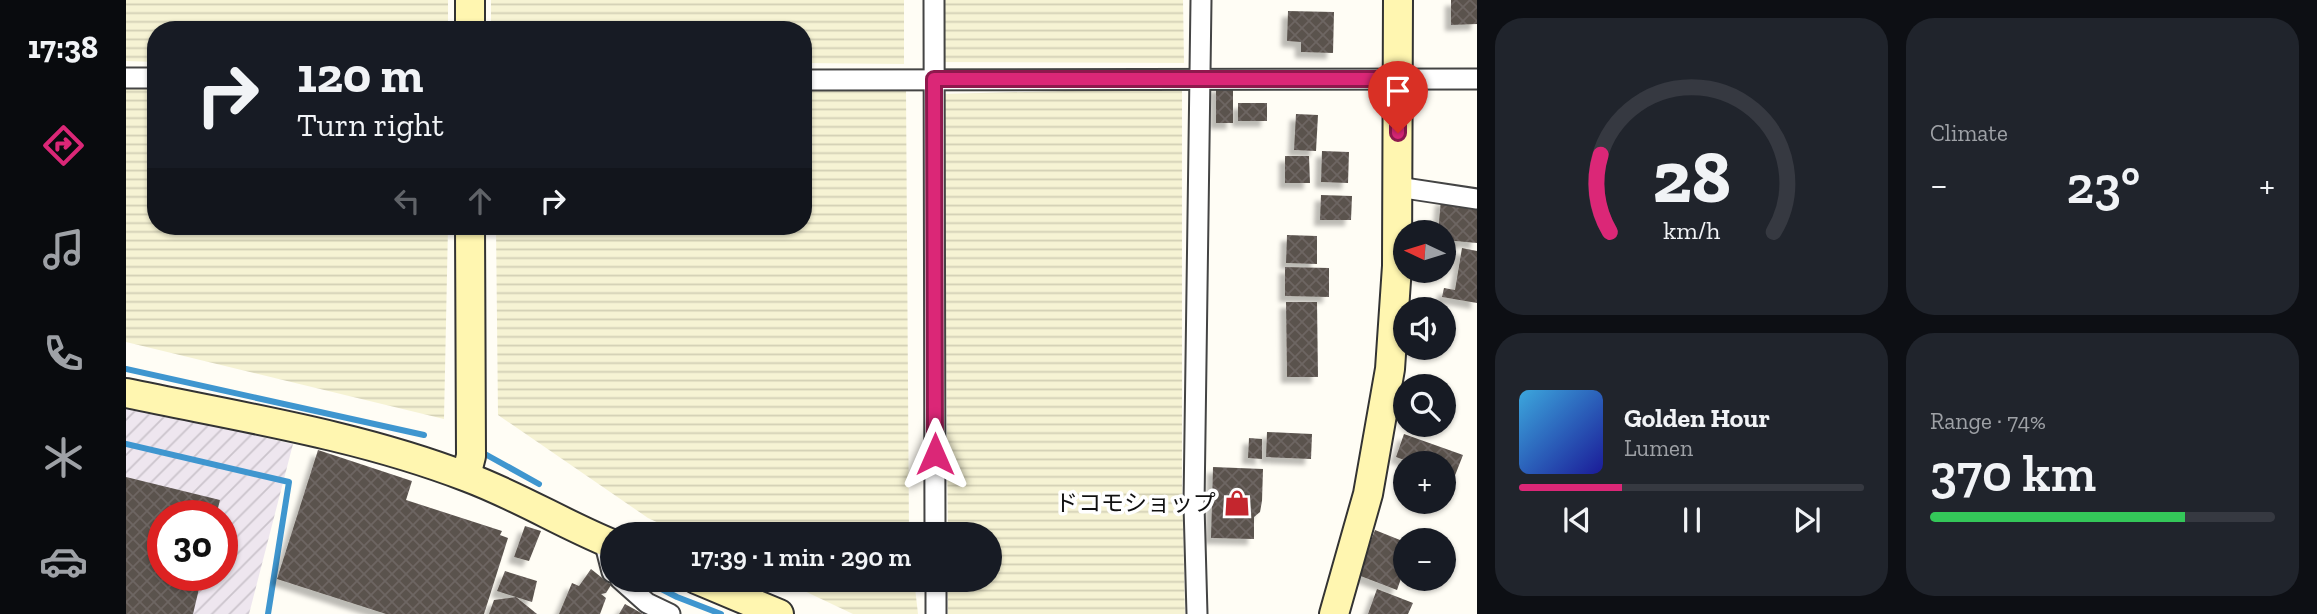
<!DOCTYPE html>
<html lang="en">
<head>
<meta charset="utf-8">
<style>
	body { margin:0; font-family:"Zilla Slab","Noto Sans JP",serif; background:#20242c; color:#f1f3f6; height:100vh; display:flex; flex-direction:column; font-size:26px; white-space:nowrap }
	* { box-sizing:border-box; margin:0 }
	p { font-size:23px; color:#9ea1a6 }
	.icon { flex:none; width:38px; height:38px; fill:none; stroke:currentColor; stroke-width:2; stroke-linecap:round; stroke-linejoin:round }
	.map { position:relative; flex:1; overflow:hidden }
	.sheet { display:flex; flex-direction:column; gap:18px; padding:18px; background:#0d0f14; width:840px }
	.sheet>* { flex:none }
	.hud { position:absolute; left:21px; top:21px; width:665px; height:214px; border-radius:28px; box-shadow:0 2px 5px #0004; background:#171b24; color:#f1f3f6; overflow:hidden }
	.needle { width:46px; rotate:274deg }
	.controls { position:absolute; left:1267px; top:220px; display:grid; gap:14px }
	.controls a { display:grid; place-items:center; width:63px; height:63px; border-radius:50%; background:#171b24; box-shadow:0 2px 5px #0004; font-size:35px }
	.speed { position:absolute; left:21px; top:500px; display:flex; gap:14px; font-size:35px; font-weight:700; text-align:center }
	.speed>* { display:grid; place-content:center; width:91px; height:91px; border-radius:50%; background:#171b24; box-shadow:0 2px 5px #0004; line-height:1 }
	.speed .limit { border:10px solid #d22; background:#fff; color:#111 }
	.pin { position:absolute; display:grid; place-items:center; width:60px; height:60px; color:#fff; margin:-72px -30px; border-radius:50% 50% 50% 0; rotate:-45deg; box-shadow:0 0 7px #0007 }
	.pin .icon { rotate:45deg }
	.me { position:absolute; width:77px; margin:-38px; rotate:0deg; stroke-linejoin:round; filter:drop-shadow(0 0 5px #0008) }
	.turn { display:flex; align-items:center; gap:24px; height:147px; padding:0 35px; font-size:32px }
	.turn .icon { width:91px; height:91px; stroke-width:2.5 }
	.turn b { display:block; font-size:49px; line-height:60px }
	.lanes { display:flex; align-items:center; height:66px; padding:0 35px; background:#0003; justify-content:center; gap:35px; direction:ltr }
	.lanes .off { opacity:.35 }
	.big { font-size:52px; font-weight:600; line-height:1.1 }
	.sheet .widget { flex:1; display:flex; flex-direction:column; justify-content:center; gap:10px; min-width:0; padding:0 24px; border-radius:28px; background:#20242c }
	.sheet .dial { align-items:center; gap:0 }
	.dial svg { height:182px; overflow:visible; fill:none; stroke:#363941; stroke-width:7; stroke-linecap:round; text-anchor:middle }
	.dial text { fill:#f1f3f6; stroke:none }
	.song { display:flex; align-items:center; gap:21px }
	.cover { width:84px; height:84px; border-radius:10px; background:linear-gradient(135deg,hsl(200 70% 55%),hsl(240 70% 35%)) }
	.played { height:7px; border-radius:4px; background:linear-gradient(90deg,#db2777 30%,#363941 30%) }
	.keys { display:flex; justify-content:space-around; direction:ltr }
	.heat { display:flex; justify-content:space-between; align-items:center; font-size:38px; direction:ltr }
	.charge { height:10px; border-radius:5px; background:linear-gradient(90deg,#34c759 74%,#363941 0) }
	.sheet .tiles { flex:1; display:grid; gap:18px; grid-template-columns:repeat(2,1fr) }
	.trip { position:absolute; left:474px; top:522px; width:402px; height:70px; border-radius:35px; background:#171b24; box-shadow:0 2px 5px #0004; font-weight:600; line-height:70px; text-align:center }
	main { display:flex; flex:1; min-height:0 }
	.tabs { display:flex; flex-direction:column; width:126px; justify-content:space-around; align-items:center; background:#090b0e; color:#9ea1a6 }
	.tabs .icon { width:49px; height:49px }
	.tabs .selected { color:#db2777 }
	.tabs b { font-size:32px; color:#f1f3f6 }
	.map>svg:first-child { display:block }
</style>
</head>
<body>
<main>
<nav class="tabs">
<b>17:38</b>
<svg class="icon selected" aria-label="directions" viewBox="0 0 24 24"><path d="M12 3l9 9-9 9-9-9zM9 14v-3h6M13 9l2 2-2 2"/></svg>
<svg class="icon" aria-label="music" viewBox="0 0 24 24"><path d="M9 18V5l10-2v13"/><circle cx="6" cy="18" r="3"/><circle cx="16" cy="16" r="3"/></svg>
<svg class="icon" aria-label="phone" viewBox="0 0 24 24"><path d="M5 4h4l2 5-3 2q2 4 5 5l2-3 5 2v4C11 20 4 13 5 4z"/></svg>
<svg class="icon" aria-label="climate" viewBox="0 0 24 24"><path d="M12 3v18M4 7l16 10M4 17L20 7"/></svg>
<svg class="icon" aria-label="car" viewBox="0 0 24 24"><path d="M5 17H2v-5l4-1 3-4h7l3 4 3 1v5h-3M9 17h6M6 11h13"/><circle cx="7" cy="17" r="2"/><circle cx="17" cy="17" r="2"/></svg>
</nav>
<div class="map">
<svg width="1351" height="614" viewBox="0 0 1351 614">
	<defs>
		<pattern id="industrial-furrows" width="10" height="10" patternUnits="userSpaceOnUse" patternTransform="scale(1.75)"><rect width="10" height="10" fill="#eee6ef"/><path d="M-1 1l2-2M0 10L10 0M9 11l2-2" fill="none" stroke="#cbc4cc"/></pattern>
		<pattern id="farmland-rules" width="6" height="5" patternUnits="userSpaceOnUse" patternTransform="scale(1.75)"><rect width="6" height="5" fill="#f6f3d4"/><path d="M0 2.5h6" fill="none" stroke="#d2cfb5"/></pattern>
		<pattern id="building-cross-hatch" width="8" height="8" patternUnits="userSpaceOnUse" patternTransform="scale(1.75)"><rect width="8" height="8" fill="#5a524d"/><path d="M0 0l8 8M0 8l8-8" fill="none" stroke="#6d6662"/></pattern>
		<filter id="shadow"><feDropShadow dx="-6" dy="6" stdDeviation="2" flood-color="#0004"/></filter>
	</defs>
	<rect width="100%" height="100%" fill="#fffdf5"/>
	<path fill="url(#industrial-furrows)" fill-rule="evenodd" d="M 0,406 L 167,444 L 123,614 L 0,614 ZM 37,516 L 96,516 L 96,576 L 37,576 Z"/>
	<g fill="url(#farmland-rules)">
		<path d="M 0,0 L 322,0 L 322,30 L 30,30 L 30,62 L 0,61 Z"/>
		<path d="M 365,0 L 778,0 L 778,64 L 677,63 L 677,30 L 365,30 Z"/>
		<path d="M 809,0 L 1057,0 L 1058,63 L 809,62 Z"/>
		<path d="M 30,86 L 30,226 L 322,226 L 318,419 L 0,342 L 0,87 Z"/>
		<path d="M 1056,88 L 1056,483 L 1059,614 L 822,614 L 822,579 L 864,579 L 864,534 L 822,534 L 817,94 Z"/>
		<path d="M 677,91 L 780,91 L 783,534 L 556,534 L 522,518 L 372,415 L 370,226 L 677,226 Z"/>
		<path d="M 653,579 L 788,579 L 792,614 L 727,614 Z"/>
	</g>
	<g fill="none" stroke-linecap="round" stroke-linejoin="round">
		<g stroke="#3f96cf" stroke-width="6">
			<path d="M 0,369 L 298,435"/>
			<path d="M 0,444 L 163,482 L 142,614"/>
			<path d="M 359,454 L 413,484"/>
			<path d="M 516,579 L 551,597 L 595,614"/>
		</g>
	</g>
	<g fill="url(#building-cross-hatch)" filter="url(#shadow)">
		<path d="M 1325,0 L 1351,0 L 1351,24 L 1325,25 Z"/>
		<path d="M 1162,11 L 1208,12 L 1207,53 L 1175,52 L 1175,42 L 1161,41 Z"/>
		<path d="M 1107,85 L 1107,123 L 1090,123 L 1090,86 Z"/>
		<rect x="1112" y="103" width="29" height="18"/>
		<path d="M 1170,114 L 1192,115 L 1190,151 L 1168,150 Z"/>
		<path d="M 1196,151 L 1223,152 L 1222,183 L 1195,182 Z"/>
		<path d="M 1159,156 L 1183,156 L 1184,183 L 1159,183 Z"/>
		<path d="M 1195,195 L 1226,196 L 1225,220 L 1194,220 Z"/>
		<path d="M 1315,199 L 1351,202 L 1351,243 L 1318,240 L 1318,233 L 1312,233 Z"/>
		<path d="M 1161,235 L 1191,236 L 1191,264 L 1160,263 Z"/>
		<path d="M 1336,248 L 1351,251 L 1351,303 L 1316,297 L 1318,288 L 1329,290 Z"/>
		<path d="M 1159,267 L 1203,268 L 1203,297 L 1159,296 Z"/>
		<path d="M 1160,302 L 1191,302 L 1192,377 L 1161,377 Z"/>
		<path d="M 1141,432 L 1186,434 L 1185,459 L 1140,457 Z"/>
		<path d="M 1278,434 L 1337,455 L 1328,478 L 1318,474 L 1318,464 L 1289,464 L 1270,457 Z"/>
		<path d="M 1123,438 L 1136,439 L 1136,459 L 1122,458 Z"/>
		<path d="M 192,450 L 286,481 L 280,500 L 376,531 L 374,535 L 382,538 L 358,614 L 260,614 L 151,579 Z"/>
		<path d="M 1087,467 L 1137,469 L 1136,501 L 1134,512 L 1128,517 L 1128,539 L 1085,538 Z"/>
		<path d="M 0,477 L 94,500 L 90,516 L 37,516 L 37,576 L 76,576 L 67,614 L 0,614 Z"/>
		<path d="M 399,526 L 415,531 L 403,561 L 388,557 Z"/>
		<path d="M 1249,530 L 1279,542 L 1279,567 L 1271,590 L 1232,575 Z"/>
		<path d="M 465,569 L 485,585 L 480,593 L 475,594 L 480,598 L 474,614 L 433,614 L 446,583 L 453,586 Z"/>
		<path d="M 379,571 L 411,581 L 406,602 L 371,591 Z"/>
		<path d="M 1251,589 L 1287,603 L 1282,614 L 1242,614 Z"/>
		<path d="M 390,597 L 411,614 L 363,614 L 368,600 Z"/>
		<path d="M 499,604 L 517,614 L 493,614 Z"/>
	</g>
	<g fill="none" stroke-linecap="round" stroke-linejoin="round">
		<g stroke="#444" stroke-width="23">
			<g id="street">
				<path d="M 808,0 L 809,534"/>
				<path d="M 0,78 L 30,78"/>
				<path d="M 677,80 L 1351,79"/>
				<path d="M 1272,187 L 1351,199"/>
				<path d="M 478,541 L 486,572"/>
				<path d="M 494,579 L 521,603 L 544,614"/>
				<path d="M 810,579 L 810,614"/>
				<path d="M 1071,614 L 1068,505 L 1075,0"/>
			</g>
		</g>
		<g stroke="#333" stroke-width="32">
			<g id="secondary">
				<path d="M 344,0 L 344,30"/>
				<path d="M 0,393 C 114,417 232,435 341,477 C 392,496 437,524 486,544"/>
				<path d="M 340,476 L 345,456 L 344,226"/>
				<path d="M 570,579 L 653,614"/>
				<path d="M 1208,614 L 1242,494 L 1264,369 L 1271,266 L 1272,0"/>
			</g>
		</g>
		<use href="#street" stroke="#fff" stroke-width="19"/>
		<use href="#secondary" stroke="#fff6b0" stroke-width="28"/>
	</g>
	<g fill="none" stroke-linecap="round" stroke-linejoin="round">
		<g stroke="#8e194d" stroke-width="18">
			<path id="route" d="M 809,454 L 808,79 L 1272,79 L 1272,133"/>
		</g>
		<use href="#route" stroke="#db2777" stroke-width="12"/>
	</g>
	<defs>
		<g id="shop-bare" transform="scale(2.1)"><path d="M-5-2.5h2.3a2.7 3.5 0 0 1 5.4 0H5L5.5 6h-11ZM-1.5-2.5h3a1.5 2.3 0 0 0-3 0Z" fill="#c4262e" stroke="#fff" stroke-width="2.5" paint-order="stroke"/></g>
	</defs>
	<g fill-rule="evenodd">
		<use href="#shop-bare" x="1111" y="503"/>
	</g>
	<g text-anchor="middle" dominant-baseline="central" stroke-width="7" stroke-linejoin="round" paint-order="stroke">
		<g font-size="23" fill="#111" stroke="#fff" text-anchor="end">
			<text x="1090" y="503">ドコモショップ</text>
		</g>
	</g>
</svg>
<div class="controls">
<a><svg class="needle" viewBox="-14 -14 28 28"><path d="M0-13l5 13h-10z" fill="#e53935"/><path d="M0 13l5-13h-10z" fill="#9ea1a6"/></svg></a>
<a><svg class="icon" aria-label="sound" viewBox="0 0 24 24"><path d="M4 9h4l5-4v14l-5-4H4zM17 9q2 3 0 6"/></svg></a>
<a><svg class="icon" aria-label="search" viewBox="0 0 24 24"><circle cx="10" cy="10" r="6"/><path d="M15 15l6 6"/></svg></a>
<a>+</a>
<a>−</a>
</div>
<div class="speed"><div class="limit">30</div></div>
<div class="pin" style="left:1272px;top:133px;background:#d93025"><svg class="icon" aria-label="arrive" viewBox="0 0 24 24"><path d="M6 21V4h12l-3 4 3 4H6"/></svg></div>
<svg class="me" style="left:809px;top:454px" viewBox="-20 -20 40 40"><path d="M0-17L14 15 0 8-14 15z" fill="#db2777" stroke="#fff" stroke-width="4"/></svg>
<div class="trip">17:39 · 1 min · 290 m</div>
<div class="hud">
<div class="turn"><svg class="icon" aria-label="right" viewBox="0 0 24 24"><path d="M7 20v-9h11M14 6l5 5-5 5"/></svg><div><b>120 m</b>Turn right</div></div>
<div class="lanes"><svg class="icon off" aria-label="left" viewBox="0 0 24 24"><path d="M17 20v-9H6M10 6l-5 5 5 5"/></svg><svg class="icon off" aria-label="ahead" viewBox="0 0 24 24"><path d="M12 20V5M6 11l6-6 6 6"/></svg><svg class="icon" aria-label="right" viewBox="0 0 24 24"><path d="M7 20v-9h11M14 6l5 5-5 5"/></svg></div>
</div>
</div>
<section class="sheet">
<div class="tiles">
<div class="widget dial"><svg viewBox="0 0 100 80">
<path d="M14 69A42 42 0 1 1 86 69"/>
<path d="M14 69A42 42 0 0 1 10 35" stroke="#db2777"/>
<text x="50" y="56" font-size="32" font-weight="700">28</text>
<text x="50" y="72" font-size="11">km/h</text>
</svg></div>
<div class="widget"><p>Climate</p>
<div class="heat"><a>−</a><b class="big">23°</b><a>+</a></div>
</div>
<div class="widget">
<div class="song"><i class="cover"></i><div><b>Golden Hour</b><p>Lumen</p></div></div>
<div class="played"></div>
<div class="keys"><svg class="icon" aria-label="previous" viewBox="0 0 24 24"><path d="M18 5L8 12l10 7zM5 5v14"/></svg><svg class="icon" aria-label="pause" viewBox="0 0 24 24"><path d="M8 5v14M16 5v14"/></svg><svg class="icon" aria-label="next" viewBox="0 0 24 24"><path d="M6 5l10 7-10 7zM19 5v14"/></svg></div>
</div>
<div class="widget"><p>Range · 74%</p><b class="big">370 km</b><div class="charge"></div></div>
</div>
</section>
</main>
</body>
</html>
